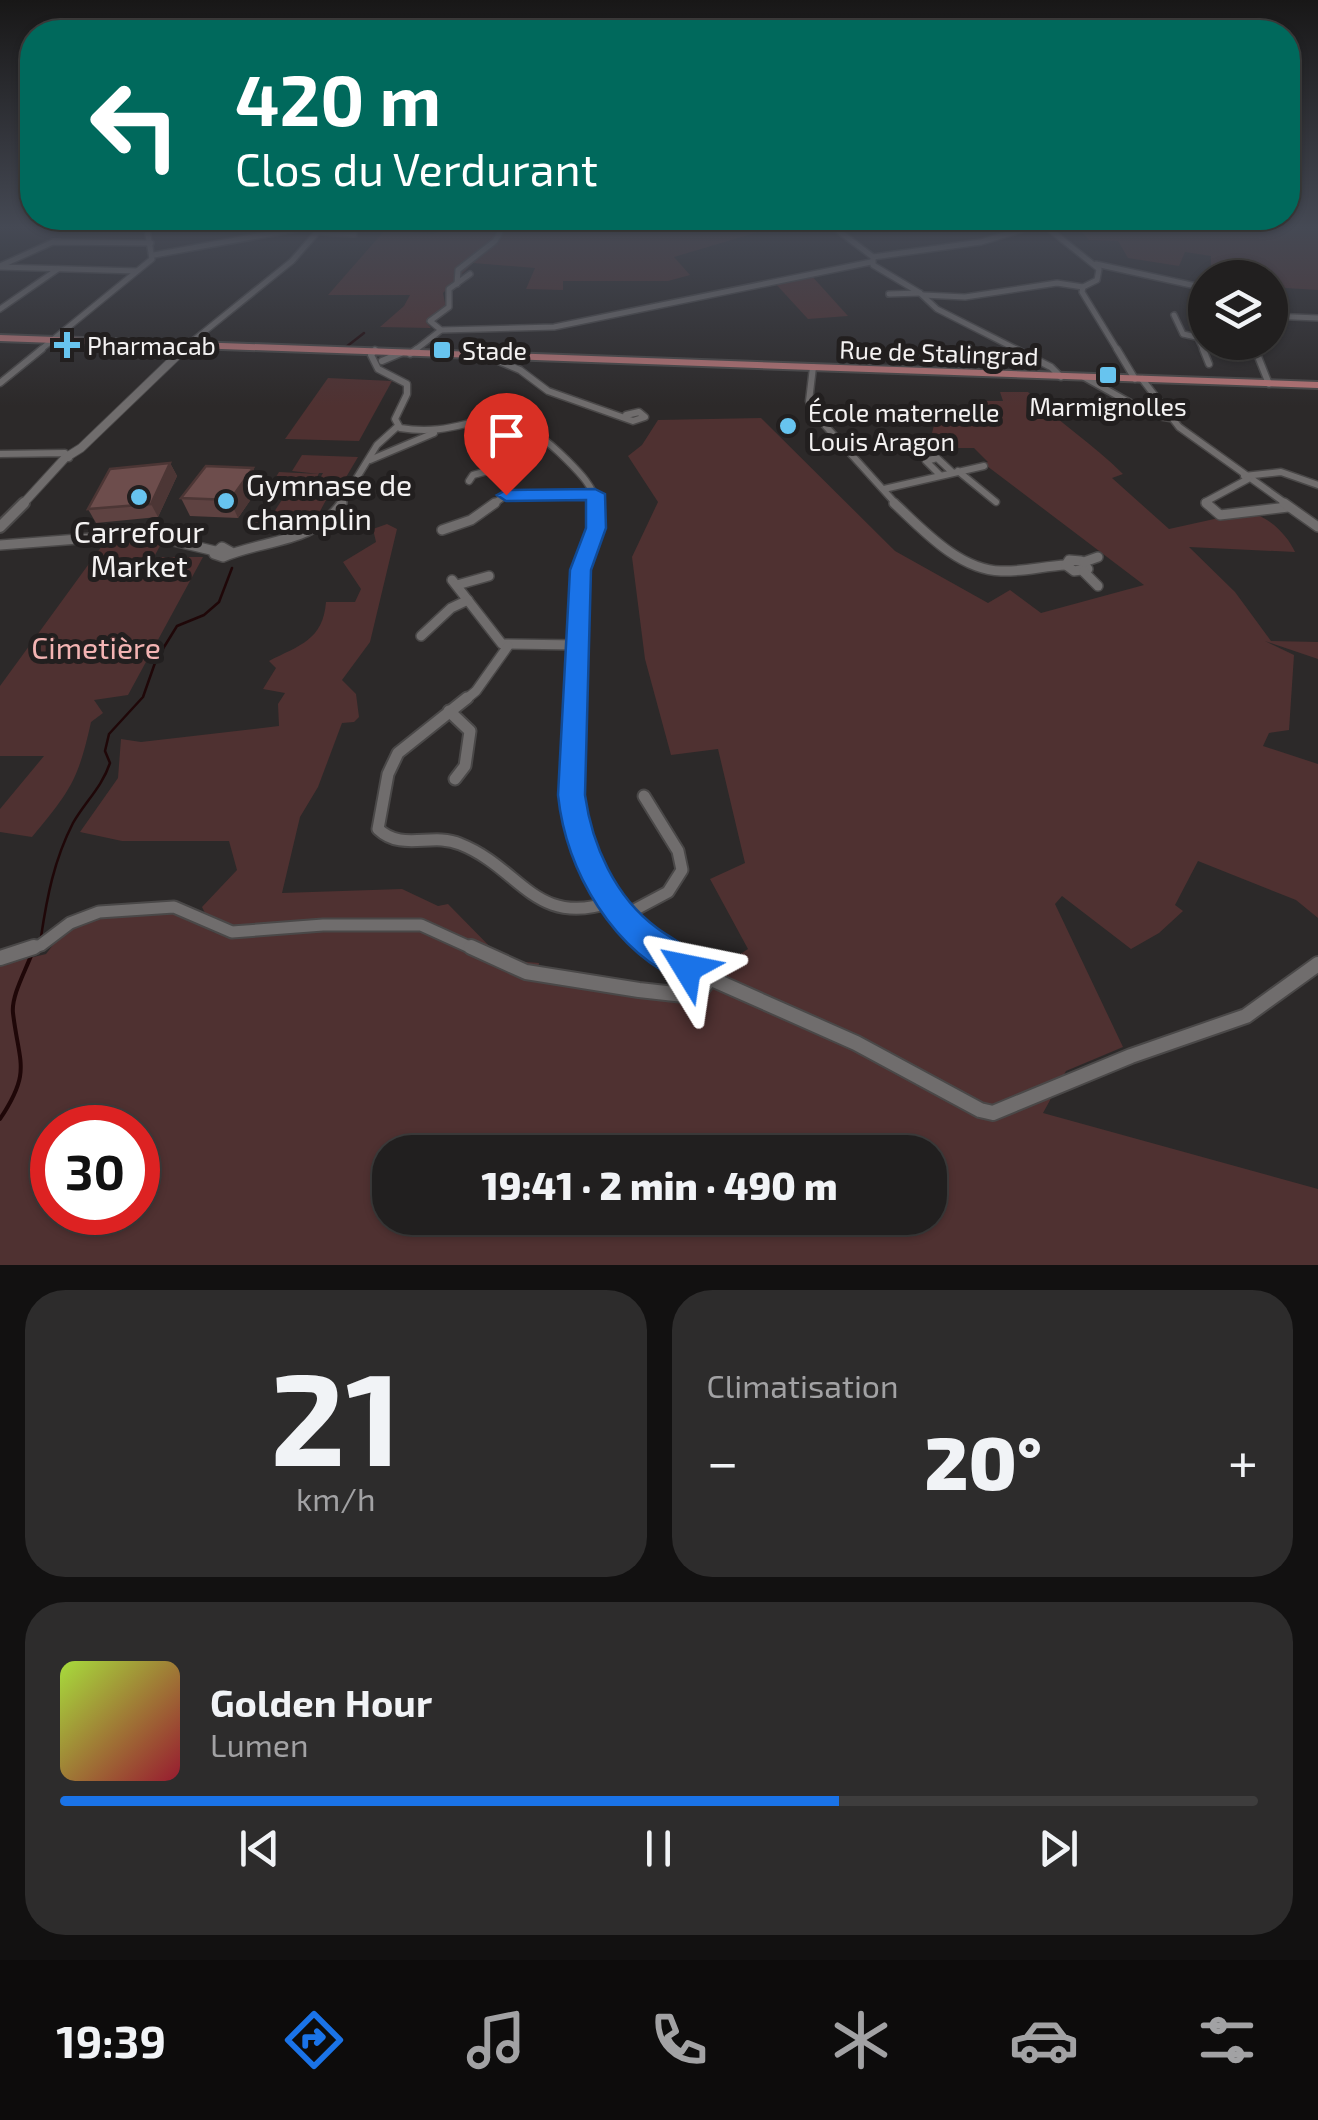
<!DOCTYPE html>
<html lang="fr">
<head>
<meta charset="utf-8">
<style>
	body { margin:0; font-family:"Exo 2",sans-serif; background:#2d2c2c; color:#f1f3f6; height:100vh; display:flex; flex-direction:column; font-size:38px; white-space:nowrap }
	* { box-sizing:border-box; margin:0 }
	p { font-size:32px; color:#a2a2a4 }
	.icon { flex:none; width:55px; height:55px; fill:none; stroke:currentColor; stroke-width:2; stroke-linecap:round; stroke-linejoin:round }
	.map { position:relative; height:1265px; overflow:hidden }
	.details { display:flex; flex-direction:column; gap:25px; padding:25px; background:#121111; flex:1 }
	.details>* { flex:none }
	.guide { position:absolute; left:20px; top:20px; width:1280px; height:210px; border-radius:40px; box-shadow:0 2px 8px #0004,0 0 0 2px #3e3d3d; background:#00695c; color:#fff; overflow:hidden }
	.fabs { position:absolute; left:1188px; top:260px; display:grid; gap:20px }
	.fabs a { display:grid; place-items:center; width:100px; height:100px; border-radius:50%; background:#211f1f; box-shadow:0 2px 8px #0004,0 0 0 2px #3e3d3d; font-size:50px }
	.speed { position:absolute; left:30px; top:1105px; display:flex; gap:20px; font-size:50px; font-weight:700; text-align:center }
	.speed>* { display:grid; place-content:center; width:130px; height:130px; border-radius:50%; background:#211f1f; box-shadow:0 2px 8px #0004,0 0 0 2px #3e3d3d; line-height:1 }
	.speed .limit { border:15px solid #d22; background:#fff; color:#111 }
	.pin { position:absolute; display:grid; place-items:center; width:85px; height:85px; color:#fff; margin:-102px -42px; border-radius:50% 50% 50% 0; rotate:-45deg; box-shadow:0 0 10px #0007 }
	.pin .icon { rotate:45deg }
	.me { position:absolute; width:110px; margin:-55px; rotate:305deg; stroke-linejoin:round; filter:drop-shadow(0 0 8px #0008) }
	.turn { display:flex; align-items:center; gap:35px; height:210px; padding:0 50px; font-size:45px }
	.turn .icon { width:130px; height:130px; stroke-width:2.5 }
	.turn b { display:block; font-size:70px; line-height:85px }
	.big { font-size:75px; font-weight:800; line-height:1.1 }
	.details .widget { flex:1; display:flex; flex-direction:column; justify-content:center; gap:15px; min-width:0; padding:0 35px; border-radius:40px; background:#2d2c2c }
	.details .dial { align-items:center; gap:0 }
	.dial b { font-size:130px; line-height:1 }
	.song { display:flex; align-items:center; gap:30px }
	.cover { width:120px; height:120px; border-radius:15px; background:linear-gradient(135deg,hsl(80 70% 55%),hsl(350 70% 35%)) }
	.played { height:10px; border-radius:5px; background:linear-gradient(90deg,#1a73e8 65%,#3e3d3d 65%) }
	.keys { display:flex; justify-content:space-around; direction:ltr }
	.heat { display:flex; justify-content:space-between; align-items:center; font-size:55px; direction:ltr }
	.details .tiles { flex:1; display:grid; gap:25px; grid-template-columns:1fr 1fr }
	.widget:last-child { grid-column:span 2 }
	.trip { position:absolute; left:372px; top:1135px; width:575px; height:100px; border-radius:40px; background:#211f1f; box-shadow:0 2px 8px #0004,0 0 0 2px #3e3d3d; font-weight:800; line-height:100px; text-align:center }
	.dock { display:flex; height:160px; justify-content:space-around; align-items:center; background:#0d0c0c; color:#a2a2a4 }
	.dock .icon { width:70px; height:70px }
	.dock .current { color:#1a73e8 }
	.dock b { font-size:45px; color:#f1f3f6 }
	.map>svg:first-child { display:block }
</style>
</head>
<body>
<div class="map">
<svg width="1318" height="1265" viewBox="0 0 1318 1265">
	<rect width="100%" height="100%" fill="#2c2929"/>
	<g fill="#4f3131" fill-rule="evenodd">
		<path d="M 446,229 L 768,229 L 674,257 L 690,275 L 668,281 L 563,281 L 563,290 L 526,289 L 535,268 L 473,263 L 443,293 L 446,308 L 426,322 L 431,328 L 380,327 L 404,306 L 410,295 L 328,295 L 385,230 L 433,234 Z"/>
		<path d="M 1079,229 L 1318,229 L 1318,290 L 1270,287 L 1270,278 L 1211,273 L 1211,256 L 1185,252 L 1179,266 L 1128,258 L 1118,241 L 1089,240 Z"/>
		<path d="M 810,274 L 848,316 L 808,319 L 774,282 Z"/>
		<path d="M 328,378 L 392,381 L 359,441 L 285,439 Z"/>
		<path d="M 1000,392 L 1028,392 C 1058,422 1093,444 1123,474 L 1112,478 L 1169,529 L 1246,512 C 1266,514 1287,534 1295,552 L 1189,547 L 1235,592 L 1271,641 L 1318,642 L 1318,659 L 1265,641 L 1294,655 L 1289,730 L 1269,733 L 1263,746 L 1318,764 L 1318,918 L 1296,900 L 1198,861 L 1175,905 L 1183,911 L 1159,933 L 1131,949 L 1062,896 L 1055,904 L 1123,1047 L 1066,1071 L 1043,1113 L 1318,1189 L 1318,1265 L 0,1265 L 0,965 L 46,954 L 62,933 L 81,922 L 148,910 L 179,914 L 215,933 L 202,907 L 237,870 L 229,841 L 122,841 L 80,832 L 118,778 L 121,739 L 141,742 L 279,726 L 278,704 L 285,693 L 263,689 L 276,668 L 269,661 C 300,645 323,640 326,602 L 355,602 L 361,589 L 343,562 L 376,542 L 373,529 L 387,524 L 397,529 L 370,642 L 342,680 L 356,694 L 359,717 L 354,722 L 342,723 L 318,787 L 300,817 L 282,893 L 402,889 L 438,906 L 448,904 L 503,960 L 539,963 L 537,980 L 690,1005 L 719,968 L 748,949 L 710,879 L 745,863 L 718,749 L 671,755 L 645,659 L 632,557 L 658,502 L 628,456 L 642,445 L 658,420 L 761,418 L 895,551 L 988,603 L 1010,590 L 1041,613 L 1144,585 L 983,463 L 988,462 L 974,448 L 954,448 L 932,433 L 937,414 L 987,416 L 981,401 L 1003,401 ZM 52,1128 L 138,1128 L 138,1212 L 52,1212 ZM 390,1152 L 930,1152 L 930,1218 L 390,1218 Z"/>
		<path d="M 302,455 L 358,457 L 342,484 L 316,485 L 323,473 L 319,473 L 313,486 L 333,487 L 318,515 L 296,514 L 287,527 L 244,525 L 253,512 L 274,512 L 291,486 L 271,485 L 279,472 L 319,474 L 292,471 Z"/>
		<path d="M 107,539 L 152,539 L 150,544 L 161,544 L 154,557 L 203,557 L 128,695 L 94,700 L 103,713 L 91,722 C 78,781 70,791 32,837 L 0,832 L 0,809 L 44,756 L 0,756 L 0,686 Z"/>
	</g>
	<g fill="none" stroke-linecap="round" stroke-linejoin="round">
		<g stroke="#1f0708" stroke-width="2.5">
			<path d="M 346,347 L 364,333"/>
			<path d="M 41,937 C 47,897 54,860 73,823 C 85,802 102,787 110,763 L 105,751 L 109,734 L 143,697 L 156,660 L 177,626 L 204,615 L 219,602 L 232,568"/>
		</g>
		<path stroke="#1f0708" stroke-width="4" d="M 0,1119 C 32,1071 19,1064 13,1013 C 11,996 26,970 32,953"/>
		<g stroke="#4a4848" stroke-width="8">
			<g id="minor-far4">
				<path d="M 836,229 L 873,257 L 873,265 L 920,293 L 937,309 L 1020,351"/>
				<path d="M 1049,229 L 1099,269 L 1097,280 L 1083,287 L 1082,292 L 1118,351"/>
				<path d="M 320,232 L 354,234"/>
				<path d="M 154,255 L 296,229"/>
				<path d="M 873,257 L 981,242 L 1024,229"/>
				<path d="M 1096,264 L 1205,288"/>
				<path d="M 0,266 L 53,242 L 151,243"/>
				<path d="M 0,267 L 137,271"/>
				<path d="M 457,284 L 458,270 L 495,241 L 502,229"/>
				<path d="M 889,294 L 920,293"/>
				<path d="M 923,295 L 965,297 L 1057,283 L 1083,287"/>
				<path d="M 0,309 L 58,269"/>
				<path d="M 1174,315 L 1183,334 L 1205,339"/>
				<path d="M 1270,316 L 1318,318"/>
				<path d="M 441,330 L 554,327 L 871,262"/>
				<path d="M 1198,338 L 1204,351"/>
				<path d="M 1252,342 L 1256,351"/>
				<path d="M 189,344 L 292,261 L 320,229"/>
				<path d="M 39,351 L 152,259 L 147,229"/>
				<path d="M 414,351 L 441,330 L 430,321 L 449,307 L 449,289 L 470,274"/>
			</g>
		</g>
		<g stroke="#4a4848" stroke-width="9">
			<g id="minor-far3">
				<path d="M 1015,349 L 1051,367 L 1061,377"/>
				<path d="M 1117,349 L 1135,379"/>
				<path d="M 1203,349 L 1209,364"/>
				<path d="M 1255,349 L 1269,384"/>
				<path d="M 375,350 L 371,355 L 378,369 L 407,384 L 407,394 L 395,419 L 400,428 C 481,441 489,383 567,460 C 580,473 594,487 597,505"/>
				<path d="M 410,354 L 417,349"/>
				<path d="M 496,354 L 494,359 L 520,370 L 548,391 L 633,421 L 645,417 L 639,412 L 626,415"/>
				<path d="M 382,361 L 401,353"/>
				<path d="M 813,367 L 809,401 L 812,411 L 897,505"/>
				<path d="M 1084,377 L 1152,415 L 1170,418"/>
				<path d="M 1142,379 L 1179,427 L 1288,505"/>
				<path d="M 0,383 L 42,349"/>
				<path d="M 0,454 L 65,453 L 69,458"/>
				<path d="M 370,460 L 434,433"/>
				<path d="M 958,471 L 996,502"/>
				<path d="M 940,475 L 926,461 L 937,458 L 952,472"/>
				<path d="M 1244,476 L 1281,472 L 1318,485"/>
				<path d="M 469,481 L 473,475 L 506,466 L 514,470 L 506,495 L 595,495"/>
				<path d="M 884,489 L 984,466"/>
				<path d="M 340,505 L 377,445 L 398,426"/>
				<path d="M 492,505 L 506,495"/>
				<path d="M 1209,505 L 1205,502 L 1248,479"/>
			</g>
		</g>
		<g stroke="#4a4848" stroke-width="12">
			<g id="minor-far2">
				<path d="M 894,503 C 923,530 959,570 1001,571 C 1023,572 1044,566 1066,565"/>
				<path d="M 1206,503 L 1220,515 L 1288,507"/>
				<path d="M 1284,503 L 1318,527"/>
				<path d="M 442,530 L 471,520 L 495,503"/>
				<path d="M 0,545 L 144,534 L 215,551"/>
				<path d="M 231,552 L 222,547 L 214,554 L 223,557 C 265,539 313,544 342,503"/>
				<path d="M 1069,560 L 1081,561 L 1088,569 L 1074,571 L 1066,565 Z"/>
				<path d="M 1084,562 L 1098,557"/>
				<path d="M 1084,572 L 1098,586"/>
				<path d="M 452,580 L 502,644 L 578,645"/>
				<path d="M 457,585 L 489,576"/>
				<path d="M 421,636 L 451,608 L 468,600"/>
				<path d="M 464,701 L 476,691 L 508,646"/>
				<path d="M 574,701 L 580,571 L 595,527 L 597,503"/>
			</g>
		</g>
		<g stroke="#4a4848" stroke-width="15">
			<g id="minor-far1">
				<path d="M 467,698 L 398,753 L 388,774 L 378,829 C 402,852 432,832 460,844 C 521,868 534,928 611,902"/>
				<path d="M 574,698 C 572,815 565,870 663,950"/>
				<path d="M 449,711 L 470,731 L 465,766 L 455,779"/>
				<path d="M 623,916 L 668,892 L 682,870 L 678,851 L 644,796"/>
				<path d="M 26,950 L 41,945 L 70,923 L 99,912 L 174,907 L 232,932 L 323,925 L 421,925 L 476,950"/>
			</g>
		</g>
		<g stroke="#4a4848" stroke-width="18">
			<g id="minor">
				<path d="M 471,947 L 526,972 L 639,990 L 684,995 L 702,989 L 709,980"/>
				<path d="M 660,947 L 705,976 L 856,1043 L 980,1110 L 993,1113 L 1131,1056 L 1246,1016 L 1318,964"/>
				<path d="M 0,958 L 34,947"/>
			</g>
		</g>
		<g stroke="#4a4848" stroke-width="9">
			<path id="tertiary-far2" d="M 182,351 L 189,344"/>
		</g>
		<g stroke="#4a4848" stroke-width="10">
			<path id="tertiary-far1" d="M 22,505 L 65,458 L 81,448 L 184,349"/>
		</g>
		<g stroke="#4a4848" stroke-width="14">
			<path id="tertiary" d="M 0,527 L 24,503"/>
		</g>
		<g stroke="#4a4848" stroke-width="4">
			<path id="primary" d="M 0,335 L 1318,382 L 1318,388 L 0,341 Z"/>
		</g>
		<use href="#minor-far4" stroke="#706d6d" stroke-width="5"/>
		<use href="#minor-far3" stroke="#706d6d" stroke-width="6"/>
		<use href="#minor-far2" stroke="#706d6d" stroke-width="9"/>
		<use href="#minor-far1" stroke="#706d6d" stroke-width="11"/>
		<use href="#minor" stroke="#706d6d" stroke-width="14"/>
		<use href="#tertiary-far2" stroke="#706d6d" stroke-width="6"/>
		<use href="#tertiary-far1" stroke="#706d6d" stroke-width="8"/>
		<use href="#tertiary" stroke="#706d6d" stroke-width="10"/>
		<use href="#primary" fill="#b67475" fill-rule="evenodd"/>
	</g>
	<g fill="#5e4241">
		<path d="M 170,463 L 177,476 L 158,517 L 96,523 L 88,509 Z"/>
		<path d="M 253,468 L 260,486 L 238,518 L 190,516 L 181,498 Z"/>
	</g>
	<g fill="#4c3635">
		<path d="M 170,463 L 177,476 L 158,517 L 151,504 Z"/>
		<path d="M 253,468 L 260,486 L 238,518 L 230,500 Z"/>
	</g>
	<g fill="#6d4d4c" stroke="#4c3635" stroke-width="2.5">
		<path d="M 170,463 L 151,504 L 88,509 L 110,469 Z"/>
		<path d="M 206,466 L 253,468 L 230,500 L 181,498 Z"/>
	</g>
	<linearGradient id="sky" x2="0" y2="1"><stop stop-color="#181717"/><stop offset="0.56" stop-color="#454954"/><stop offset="1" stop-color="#454954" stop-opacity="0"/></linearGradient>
	<rect width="1318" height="406" fill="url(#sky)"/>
	<path fill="#1a73e8" stroke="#114b97" stroke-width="2.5" d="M 595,489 L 605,494 L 606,528 L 591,570 L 585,795 C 592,845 615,897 657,928 C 673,940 695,949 703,968 L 698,979 L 687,983 C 613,953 566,871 558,795 L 570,570 L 586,528 L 586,500 L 506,501 L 497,495 L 506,490 Z"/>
	<g fill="#67c4ef" stroke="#221f1f" stroke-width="4">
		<path d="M62 330h10v10h10v10h-10v10h-10v-10h-10v-10h10z"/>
		<rect x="432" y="340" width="20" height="20" rx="5"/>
		<rect x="1098" y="365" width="20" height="20" rx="5"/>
		<circle cx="788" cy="426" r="10"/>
		<circle cx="139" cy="497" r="10"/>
		<circle cx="226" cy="501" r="10"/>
	</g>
	<g text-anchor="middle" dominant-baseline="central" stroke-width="10" stroke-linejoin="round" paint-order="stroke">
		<g font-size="25" fill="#f3f1f1" stroke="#221f1f" text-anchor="start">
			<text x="87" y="345">Pharmacab</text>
			<text x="462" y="350">Stade</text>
			<text x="1108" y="406" text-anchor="middle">Marmignolles</text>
			<text x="808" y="412">École maternelle<tspan x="808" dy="29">Louis Aragon</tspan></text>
		</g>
		<g font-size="25" fill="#f3f1f1" stroke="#221f1f">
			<text transform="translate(939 352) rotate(2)">Rue de Stalingrad</text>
		</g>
		<g font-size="30" fill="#f3f1f1" stroke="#221f1f" text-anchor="start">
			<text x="246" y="484">Gymnase de<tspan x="246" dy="34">champlin</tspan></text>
			<text x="139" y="531" text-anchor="middle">Carrefour<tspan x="139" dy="34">Market</tspan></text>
		</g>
		<g font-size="30" fill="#f3b4b3" stroke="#221f1f">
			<text x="96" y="647">Cimetière</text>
		</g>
	</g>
</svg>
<div class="fabs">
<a><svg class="icon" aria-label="layers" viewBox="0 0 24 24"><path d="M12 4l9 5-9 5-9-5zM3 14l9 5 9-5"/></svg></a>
</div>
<div class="speed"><div class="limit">30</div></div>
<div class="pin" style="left:506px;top:495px;background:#d93025"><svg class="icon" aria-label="arrive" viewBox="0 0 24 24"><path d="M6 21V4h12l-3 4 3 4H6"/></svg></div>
<svg class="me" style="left:687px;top:968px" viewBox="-20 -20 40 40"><path d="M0-17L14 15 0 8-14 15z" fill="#1a73e8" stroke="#fff" stroke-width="4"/></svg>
<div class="trip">19:41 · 2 min · 490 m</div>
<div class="guide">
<div class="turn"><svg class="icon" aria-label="left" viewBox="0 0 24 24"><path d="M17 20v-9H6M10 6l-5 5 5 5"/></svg><div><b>420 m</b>Clos du Verdurant</div></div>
</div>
</div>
<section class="details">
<div class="tiles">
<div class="widget dial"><b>21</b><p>km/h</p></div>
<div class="widget"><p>Climatisation</p>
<div class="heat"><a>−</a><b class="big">20°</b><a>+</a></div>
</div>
<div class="widget">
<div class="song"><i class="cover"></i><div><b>Golden Hour</b><p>Lumen</p></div></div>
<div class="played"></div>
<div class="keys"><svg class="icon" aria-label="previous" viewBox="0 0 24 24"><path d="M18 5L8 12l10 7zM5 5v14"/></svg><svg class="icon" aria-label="pause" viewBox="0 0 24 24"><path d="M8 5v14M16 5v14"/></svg><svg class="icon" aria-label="next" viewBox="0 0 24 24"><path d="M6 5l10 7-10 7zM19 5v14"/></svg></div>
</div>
</div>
</section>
<nav class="dock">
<b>19:39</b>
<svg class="icon current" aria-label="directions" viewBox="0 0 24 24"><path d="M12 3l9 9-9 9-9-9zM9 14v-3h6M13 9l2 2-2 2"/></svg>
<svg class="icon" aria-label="music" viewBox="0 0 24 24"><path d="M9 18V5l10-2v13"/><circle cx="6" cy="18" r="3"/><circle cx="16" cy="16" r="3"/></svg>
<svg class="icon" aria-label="phone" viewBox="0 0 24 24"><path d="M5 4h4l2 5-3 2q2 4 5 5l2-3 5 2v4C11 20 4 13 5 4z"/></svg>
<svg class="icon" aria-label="climate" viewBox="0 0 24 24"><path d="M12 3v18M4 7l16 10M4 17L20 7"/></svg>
<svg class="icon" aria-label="car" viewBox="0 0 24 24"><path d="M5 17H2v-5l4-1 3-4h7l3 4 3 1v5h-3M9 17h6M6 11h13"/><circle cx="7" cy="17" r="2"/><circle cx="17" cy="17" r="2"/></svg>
<svg class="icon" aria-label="filters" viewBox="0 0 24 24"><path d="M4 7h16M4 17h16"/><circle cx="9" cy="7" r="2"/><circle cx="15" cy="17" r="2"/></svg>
</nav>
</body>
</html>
